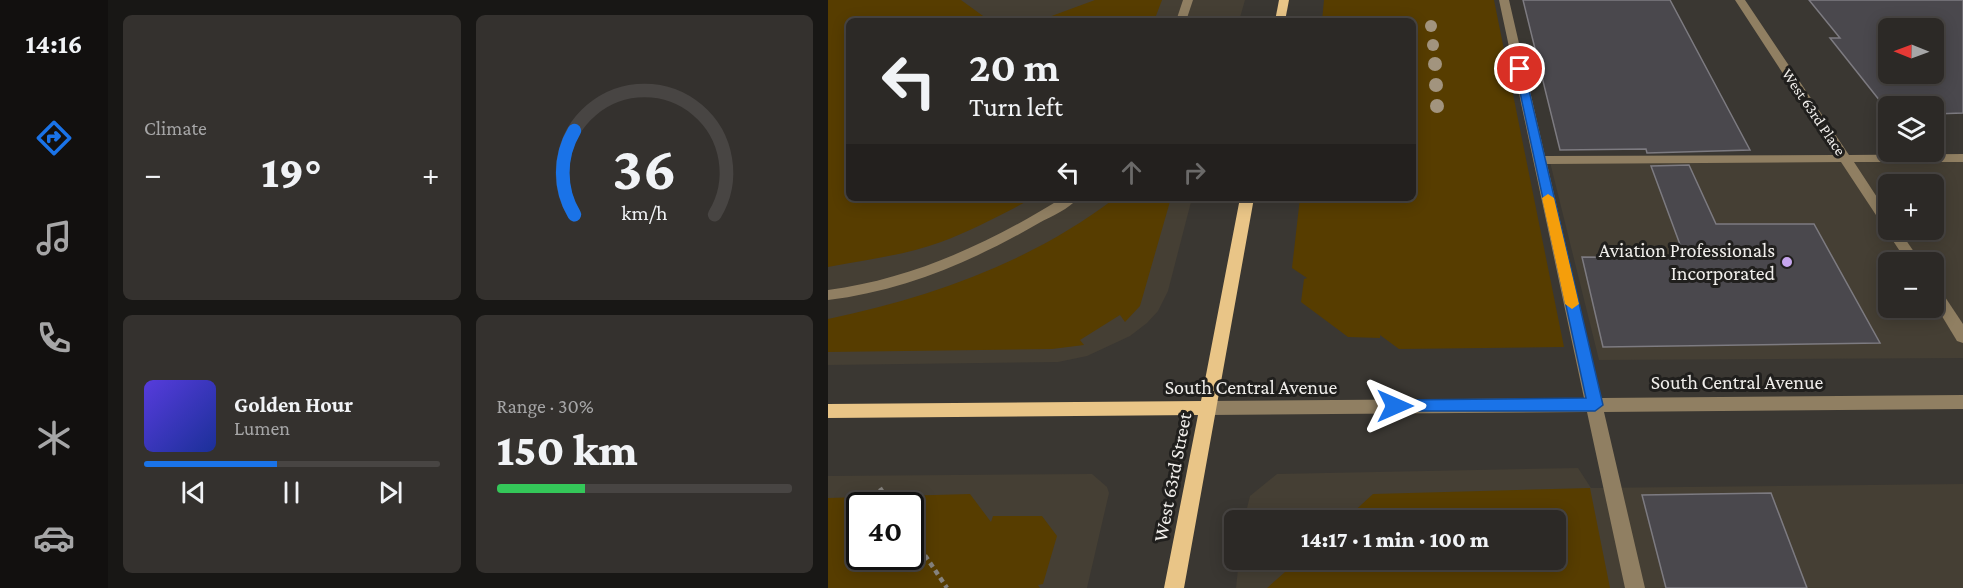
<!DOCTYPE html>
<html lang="en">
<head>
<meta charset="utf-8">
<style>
	body { margin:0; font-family:"Crimson Pro",serif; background:#34312e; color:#f1f3f6; height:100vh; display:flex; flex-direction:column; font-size:22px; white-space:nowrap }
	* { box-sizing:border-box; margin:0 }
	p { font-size:20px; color:#a6a6a7 }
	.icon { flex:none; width:33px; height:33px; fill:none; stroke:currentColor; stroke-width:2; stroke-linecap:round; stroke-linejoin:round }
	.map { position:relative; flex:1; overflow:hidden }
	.side { display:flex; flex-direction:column; gap:15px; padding:15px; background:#181715; width:720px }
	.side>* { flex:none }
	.banner { position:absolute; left:18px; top:18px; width:570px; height:183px; border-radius:9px; box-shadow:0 3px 15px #0003,0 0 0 2px #484543; background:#2c2926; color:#f1f3f6; overflow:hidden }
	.needle { width:39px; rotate:271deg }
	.buttons { position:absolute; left:1050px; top:18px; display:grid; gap:12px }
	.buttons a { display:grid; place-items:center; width:66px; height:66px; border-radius:9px; background:#2c2926; box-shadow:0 3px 15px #0003,0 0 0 2px #484543; font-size:30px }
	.speed { position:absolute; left:18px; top:492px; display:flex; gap:12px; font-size:30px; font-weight:700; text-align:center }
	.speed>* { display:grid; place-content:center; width:78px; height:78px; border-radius:50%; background:#2c2926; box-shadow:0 3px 15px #0003,0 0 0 2px #484543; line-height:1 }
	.speed .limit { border:3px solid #111; border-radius:9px; background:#fff; color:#111 }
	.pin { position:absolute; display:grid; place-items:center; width:51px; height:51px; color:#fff; margin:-26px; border:3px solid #fff; border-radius:50%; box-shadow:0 2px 6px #0007 }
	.me { position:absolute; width:66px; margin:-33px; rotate:90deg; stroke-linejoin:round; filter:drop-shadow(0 0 4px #0008) }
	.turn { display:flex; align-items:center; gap:21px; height:126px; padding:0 24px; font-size:27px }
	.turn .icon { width:78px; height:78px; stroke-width:2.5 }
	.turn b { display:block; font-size:42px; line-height:51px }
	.lanes { display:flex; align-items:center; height:57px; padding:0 24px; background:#0003; justify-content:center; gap:30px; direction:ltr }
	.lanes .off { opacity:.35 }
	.big { font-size:45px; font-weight:800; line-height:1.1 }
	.side .widget { flex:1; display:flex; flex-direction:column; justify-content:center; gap:9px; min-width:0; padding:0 21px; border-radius:9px; background:#34312e }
	.side .dial { align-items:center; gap:0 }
	.dial svg { height:156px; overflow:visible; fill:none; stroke:#484543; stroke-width:7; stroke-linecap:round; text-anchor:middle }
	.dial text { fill:#f1f3f6; stroke:none }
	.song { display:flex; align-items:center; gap:18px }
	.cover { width:72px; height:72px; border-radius:9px; background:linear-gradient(135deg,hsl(250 70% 55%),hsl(230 70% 35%)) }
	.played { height:6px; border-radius:3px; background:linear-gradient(90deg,#1a73e8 45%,#484543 45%) }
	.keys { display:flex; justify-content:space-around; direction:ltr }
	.heat { display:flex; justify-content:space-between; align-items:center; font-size:33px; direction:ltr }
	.charge { height:9px; border-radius:4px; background:linear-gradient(90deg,#34c759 30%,#484543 0) }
	.side .tiles { flex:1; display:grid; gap:15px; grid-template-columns:repeat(2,1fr) }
	.trip { position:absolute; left:396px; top:510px; width:342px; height:60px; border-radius:9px; background:#2c2926; box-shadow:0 3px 15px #0003,0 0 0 2px #484543; font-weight:800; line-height:60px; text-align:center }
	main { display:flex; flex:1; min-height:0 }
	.tab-bar { display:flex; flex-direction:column; width:108px; justify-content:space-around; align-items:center; background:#12100f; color:#a6a6a7 }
	.tab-bar .icon { width:42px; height:42px }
	.tab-bar .on { color:#1a73e8 }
	.tab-bar b { font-size:27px; color:#f1f3f6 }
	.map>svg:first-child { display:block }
</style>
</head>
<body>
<main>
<nav class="tab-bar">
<b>14:16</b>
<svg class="icon on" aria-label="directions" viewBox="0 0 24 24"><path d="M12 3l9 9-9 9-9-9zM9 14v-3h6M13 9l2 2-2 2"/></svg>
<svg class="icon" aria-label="music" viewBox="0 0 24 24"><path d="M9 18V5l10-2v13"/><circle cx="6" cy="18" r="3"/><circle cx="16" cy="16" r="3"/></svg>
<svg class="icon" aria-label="phone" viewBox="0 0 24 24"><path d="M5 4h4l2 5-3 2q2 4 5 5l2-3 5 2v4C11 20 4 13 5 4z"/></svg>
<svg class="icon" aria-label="climate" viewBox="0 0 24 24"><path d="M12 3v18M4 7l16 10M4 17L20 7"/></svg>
<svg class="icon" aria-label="car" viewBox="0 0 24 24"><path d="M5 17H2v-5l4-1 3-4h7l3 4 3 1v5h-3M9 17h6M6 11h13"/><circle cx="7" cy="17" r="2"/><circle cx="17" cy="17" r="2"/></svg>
</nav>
<section class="side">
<div class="tiles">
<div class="widget"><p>Climate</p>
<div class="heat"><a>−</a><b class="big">19°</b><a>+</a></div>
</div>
<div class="widget dial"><svg viewBox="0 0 100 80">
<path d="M14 69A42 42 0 1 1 86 69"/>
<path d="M14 69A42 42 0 0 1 14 26" stroke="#1a73e8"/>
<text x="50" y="56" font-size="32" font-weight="700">36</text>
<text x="50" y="72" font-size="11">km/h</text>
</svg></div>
<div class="widget">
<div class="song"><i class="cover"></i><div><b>Golden Hour</b><p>Lumen</p></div></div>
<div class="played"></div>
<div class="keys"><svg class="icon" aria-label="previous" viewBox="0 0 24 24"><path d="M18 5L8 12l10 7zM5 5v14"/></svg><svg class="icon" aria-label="pause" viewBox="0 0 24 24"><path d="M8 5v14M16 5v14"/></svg><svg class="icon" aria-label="next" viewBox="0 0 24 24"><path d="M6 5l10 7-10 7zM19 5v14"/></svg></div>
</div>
<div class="widget"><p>Range · 30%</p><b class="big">150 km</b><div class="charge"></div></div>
</div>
</section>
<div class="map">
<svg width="1135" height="588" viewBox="0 0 1135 588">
	<rect width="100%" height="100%" fill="#3a3732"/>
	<g fill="#453f34" fill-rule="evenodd">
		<path d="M 0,0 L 417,0 L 411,21 L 21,21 L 21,198 L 364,198 L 340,291 L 330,311 L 319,323 L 302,336 L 259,356 L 230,362 L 0,365 Z"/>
		<path d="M 1135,155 L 1135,358 L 771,360 L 721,158 ZM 1060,184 L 1106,184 L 1106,230 L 1060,230 ZM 1060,262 L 1106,262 L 1106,308 L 1060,308 Z"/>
		<path d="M 750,468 L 763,488 L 1135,484 L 1135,588 L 408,588 L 411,560 L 728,560 L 728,520 L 416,520 L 422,496 L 449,474 Z"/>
		<path d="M 264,474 L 279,487 L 281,493 L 259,588 L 0,588 L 0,476 ZM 32,506 L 82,506 L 82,556 L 32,556 Z"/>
	</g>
	<g fill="#573d00" fill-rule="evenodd">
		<path d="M 0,0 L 133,0 L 162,21 L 21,21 L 21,198 L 205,198 C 175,214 145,230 113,242 C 77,255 38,260 0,267 Z"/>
		<path d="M 267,0 L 334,0 L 326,21 L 210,21 Z"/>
		<path d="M 496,0 L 666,0 L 736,347 L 571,349 L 552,335 L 552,338 L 520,337 L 473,302 L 476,279 L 479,278 L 464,268 L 472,198 L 585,198 L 585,21 L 494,21 Z"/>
		<path d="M 287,198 L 343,198 L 312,306 L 297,322 L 292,315 L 252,340 L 256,345 L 224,349 L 0,352 L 0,319 C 103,297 202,263 287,198 Z"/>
		<path d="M 762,488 L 782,588 L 439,588 L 457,572 L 451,572 L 452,560 L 728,560 L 728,520 L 460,520 L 473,509 L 520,510 L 521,516 L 545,494 Z"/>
		<path d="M 142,494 L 163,522 L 165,516 L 214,516 L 229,536 L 215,584 L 210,585 L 212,588 L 0,588 L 0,498 ZM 32,506 L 82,506 L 82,556 L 32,556 Z"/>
	</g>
	<g fill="#4a484d" stroke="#7d7b81" stroke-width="1.5" fill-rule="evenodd">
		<path d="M 695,0 L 842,0 L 922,150 L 819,153 L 818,149 L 732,150 Z"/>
		<path d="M 981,0 L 1135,0 L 1135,113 L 1106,114 L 1106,106 L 1060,106 L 1060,111 L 1002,38 L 1012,38 ZM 1060,28 L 1106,28 L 1106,74 L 1060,74 Z"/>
		<path d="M 861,165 L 888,224 L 986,224 L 1052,343 L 775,347 L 754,257 L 857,258 L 823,166 Z"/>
		<path d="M 943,493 L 979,588 L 838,588 L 814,495 Z"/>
	</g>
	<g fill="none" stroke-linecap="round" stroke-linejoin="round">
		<g stroke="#85827e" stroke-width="4.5" stroke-dasharray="5 4" stroke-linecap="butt">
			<path d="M 52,488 L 64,506"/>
			<path d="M 82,533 L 119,588"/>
		</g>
		<g fill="#907f62" fill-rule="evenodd">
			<path d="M 355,0 L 365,0 L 358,21 L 348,21 Z"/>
			<path d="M 671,0 L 681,0 L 717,156 L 1008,155 L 907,0 L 917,0 L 1021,155 L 1135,154 L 1135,162 L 1026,162 L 1060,214 L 1060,230 L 1071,230 L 1093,262 L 1079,262 L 1013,162 L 719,164 L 773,398 L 1135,395 L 1135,409 L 776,412 L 817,588 L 797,588 L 759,412 L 380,415 L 374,413 L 371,408 L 374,403 L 380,401 L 756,398 Z"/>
			<path d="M 234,198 L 250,198 C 241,209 224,216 211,223 C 146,261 75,291 0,300 L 0,290 C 84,279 162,243 234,198 Z"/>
			<path d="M 1106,287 L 1111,288 L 1135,324 L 1135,343 L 1129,341 L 1106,303 Z"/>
		</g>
		<g fill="#e9c587" fill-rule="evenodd">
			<path d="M 451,0 L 461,0 L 457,21 L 447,21 Z"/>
			<path d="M 412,198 L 426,198 L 356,588 L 336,588 L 370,415 L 0,418 L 0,404 L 373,401 Z"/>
		</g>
	</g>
	<g fill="#a2947e">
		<circle cx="603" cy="26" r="6"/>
		<circle cx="605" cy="45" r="6"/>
		<circle cx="607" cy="64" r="7"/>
		<circle cx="608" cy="85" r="7"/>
		<circle cx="609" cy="106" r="7"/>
	</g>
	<path fill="#1a73e8" stroke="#114b97" stroke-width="1.5" d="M 692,66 L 696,69 L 775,405 L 767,411 L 562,411 L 559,406 L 567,400 L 758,398 L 687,69 Z"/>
	<path fill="#f59e0b" d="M 720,194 L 726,198 L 751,304 L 744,309 L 737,304 L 714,198 Z"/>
	<circle fill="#c7a6ef" stroke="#201f1d" stroke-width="2" cx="959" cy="262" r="6"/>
	<g text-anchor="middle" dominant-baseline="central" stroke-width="6" stroke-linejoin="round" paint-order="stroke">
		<g font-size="16" fill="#f0eeeb" stroke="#201f1d">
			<text transform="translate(986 112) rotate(56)">West 63rd Place</text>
		</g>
		<g font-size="20" fill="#f0eeeb" stroke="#201f1d" text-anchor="end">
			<text x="947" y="250">Aviation Professionals<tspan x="947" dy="23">Incorporated</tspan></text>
		</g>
		<g font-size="20" fill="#f0eeeb" stroke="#201f1d">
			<text x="909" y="382">South Central Avenue</text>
			<text x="423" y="387">South Central Avenue</text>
			<text transform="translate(344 477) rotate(-79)">West 63rd Street</text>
		</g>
	</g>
</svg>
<div class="buttons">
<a><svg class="needle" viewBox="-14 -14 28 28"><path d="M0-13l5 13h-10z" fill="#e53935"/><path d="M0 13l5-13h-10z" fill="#a6a6a7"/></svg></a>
<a><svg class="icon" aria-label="layers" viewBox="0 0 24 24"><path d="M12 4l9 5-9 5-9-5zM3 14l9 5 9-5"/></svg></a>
<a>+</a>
<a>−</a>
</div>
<div class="speed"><div class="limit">40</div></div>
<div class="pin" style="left:692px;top:69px;background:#d93025"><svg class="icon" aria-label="arrive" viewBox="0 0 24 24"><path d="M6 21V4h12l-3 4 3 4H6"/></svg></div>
<svg class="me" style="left:567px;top:406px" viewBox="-20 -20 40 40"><path d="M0-17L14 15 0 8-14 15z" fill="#1a73e8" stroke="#fff" stroke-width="4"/></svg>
<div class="trip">14:17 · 1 min · 100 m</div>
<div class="banner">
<div class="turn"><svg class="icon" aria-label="left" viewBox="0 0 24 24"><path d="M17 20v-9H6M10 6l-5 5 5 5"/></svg><div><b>20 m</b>Turn left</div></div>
<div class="lanes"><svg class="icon" aria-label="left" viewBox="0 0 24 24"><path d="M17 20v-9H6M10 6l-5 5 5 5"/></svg><svg class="icon off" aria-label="ahead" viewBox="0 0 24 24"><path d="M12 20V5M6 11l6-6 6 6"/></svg><svg class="icon off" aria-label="right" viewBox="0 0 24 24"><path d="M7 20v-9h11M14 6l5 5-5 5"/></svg></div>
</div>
</div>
</main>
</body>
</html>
